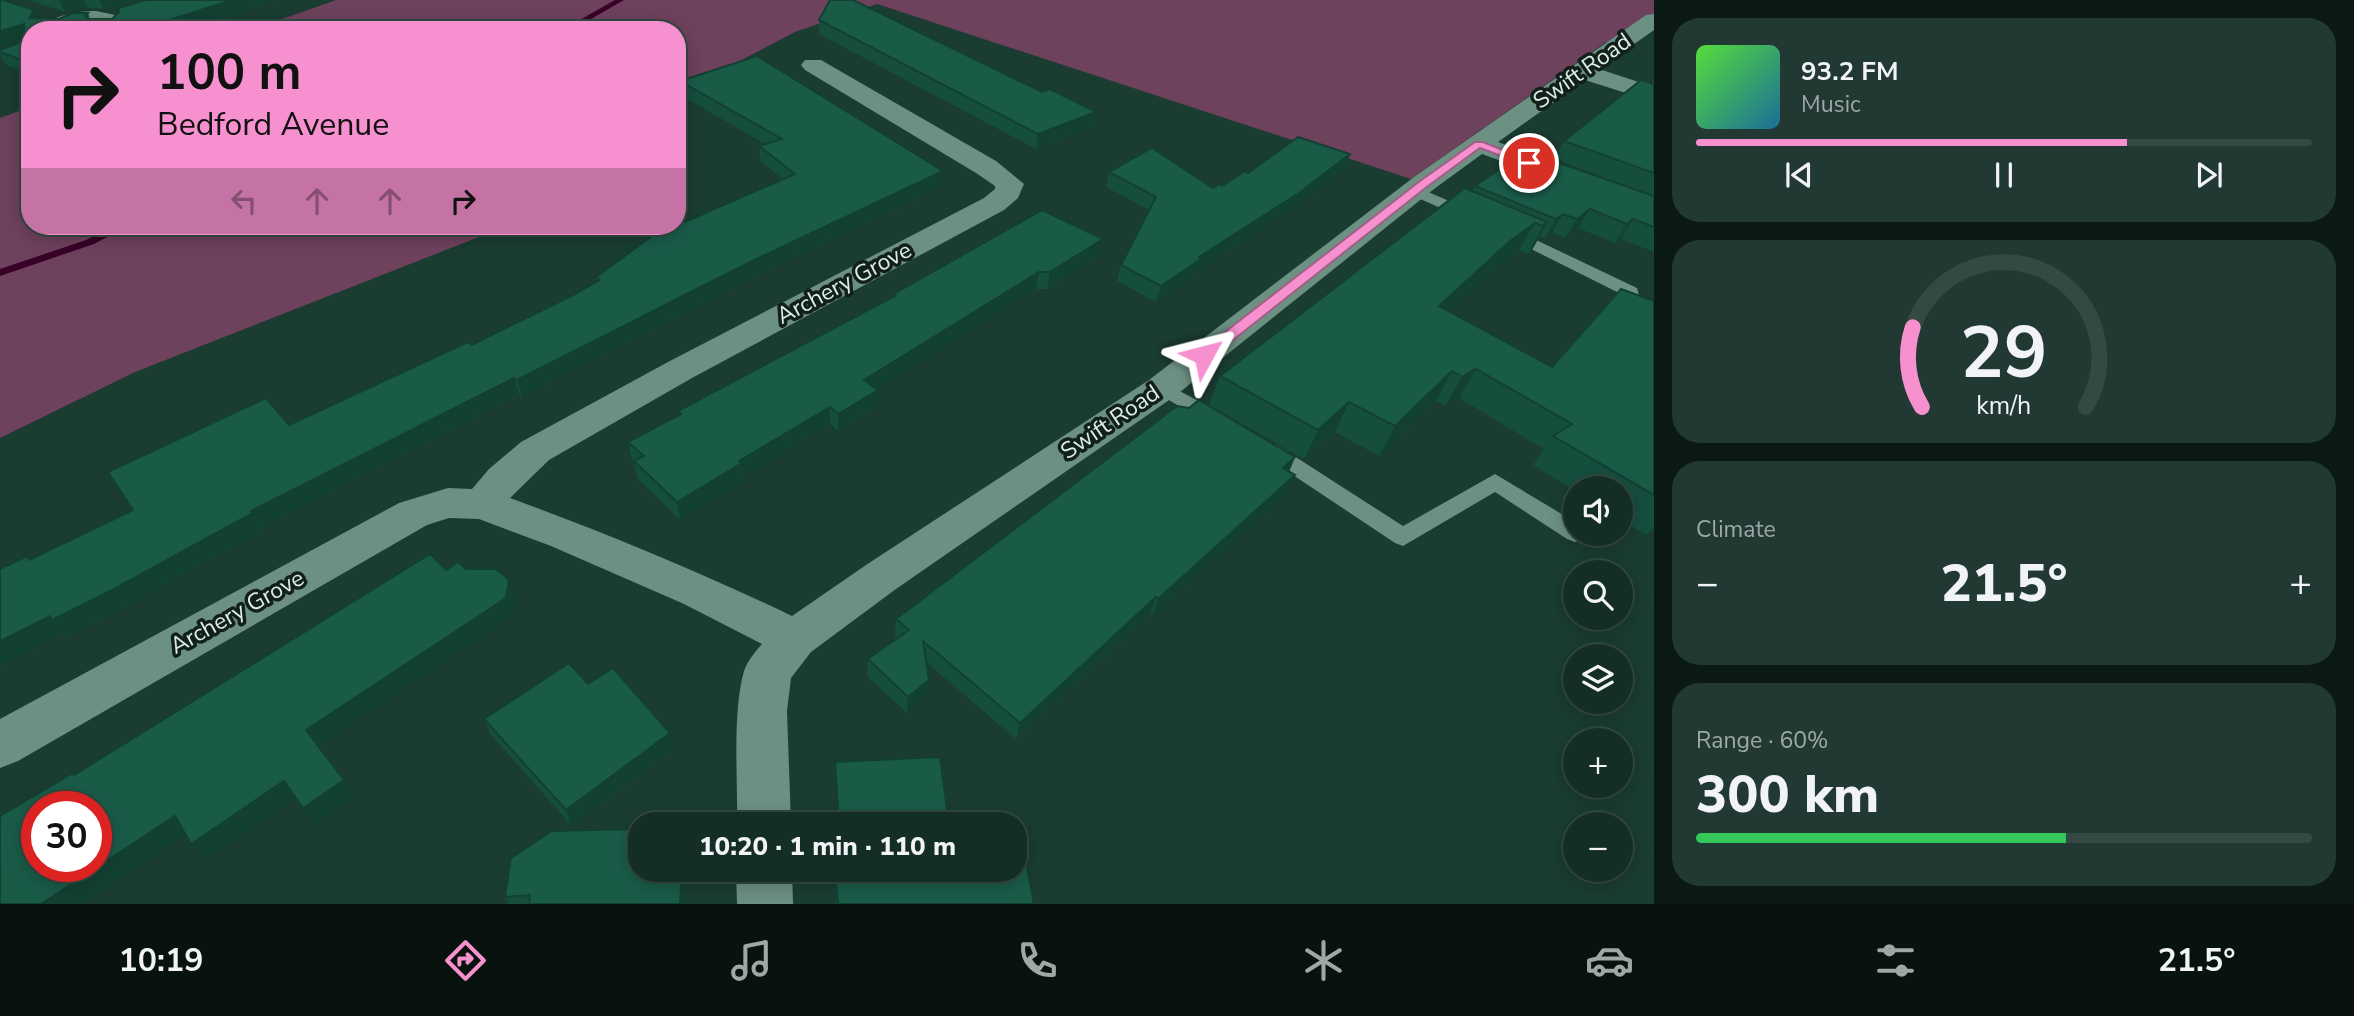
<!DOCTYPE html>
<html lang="en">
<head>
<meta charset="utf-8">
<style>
	body { margin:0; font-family:"Nunito Sans",sans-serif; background:#213932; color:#f1f3f6; height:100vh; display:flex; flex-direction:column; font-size:26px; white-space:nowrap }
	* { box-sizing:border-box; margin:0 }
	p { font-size:23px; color:#9da8a7 }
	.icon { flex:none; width:38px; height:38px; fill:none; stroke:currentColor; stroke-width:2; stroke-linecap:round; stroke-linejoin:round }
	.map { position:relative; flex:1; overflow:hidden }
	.details { display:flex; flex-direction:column; gap:18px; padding:18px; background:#0b1914; width:700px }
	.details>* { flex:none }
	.guide { position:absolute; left:21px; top:21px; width:665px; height:214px; border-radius:28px; box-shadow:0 4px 18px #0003,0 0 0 2px #334942; background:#f790cf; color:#111; overflow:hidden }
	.controls { position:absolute; left:1563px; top:476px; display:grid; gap:14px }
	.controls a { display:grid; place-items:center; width:70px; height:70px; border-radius:50%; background:#142d25; box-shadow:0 4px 18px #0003,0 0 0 2px #334942; font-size:35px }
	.speed { position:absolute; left:21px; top:791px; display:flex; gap:14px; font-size:35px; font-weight:700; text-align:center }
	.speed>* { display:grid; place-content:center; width:91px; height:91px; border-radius:50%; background:#142d25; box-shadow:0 4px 18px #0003,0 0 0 2px #334942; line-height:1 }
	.speed .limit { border:10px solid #d22; background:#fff; color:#111 }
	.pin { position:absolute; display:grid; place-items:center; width:60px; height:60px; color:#fff; margin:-30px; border:4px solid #fff; border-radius:50%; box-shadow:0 2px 7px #0007 }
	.me { position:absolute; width:77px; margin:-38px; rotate:52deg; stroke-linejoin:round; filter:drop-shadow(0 0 5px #0008) }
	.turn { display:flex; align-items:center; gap:24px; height:147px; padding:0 21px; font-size:32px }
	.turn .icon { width:91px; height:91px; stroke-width:2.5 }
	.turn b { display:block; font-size:49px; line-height:60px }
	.lanes { display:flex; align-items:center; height:66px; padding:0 21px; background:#0003; justify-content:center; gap:35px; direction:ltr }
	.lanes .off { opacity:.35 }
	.big { font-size:52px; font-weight:800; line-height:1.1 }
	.details .widget { flex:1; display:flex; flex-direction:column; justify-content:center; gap:10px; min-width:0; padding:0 24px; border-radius:28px; background:#213932 }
	.details .dial { align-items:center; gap:0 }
	.dial svg { height:182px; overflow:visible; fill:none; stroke:#334942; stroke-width:7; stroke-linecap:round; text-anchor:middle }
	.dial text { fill:#f1f3f6; stroke:none }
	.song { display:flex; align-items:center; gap:21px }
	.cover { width:84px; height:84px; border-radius:10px; background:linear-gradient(135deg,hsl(110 70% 55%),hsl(200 70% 35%)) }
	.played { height:7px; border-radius:4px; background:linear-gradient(90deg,#f790cf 70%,#334942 70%) }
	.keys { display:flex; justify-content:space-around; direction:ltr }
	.heat { display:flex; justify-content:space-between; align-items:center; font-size:38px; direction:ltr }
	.charge { height:10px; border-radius:5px; background:linear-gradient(90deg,#34c759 60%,#334942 0) }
	.trip { position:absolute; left:628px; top:812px; width:399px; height:70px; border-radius:28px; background:#142d25; box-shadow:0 4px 18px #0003,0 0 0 2px #334942; font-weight:800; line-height:70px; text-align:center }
	.tab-bar { display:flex; height:112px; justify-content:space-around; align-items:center; background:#08120f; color:#9da8a7 }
	.tab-bar .icon { width:49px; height:49px }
	.tab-bar .on { color:#f790cf }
	.tab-bar b { font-size:32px; color:#f1f3f6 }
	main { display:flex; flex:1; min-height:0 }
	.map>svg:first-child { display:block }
</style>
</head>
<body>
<main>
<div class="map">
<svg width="1654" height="904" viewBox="0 0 1654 904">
	<rect width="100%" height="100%" fill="#1a3c31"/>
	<g fill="#6e415c">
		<path d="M 336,0 L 1654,0 L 1654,20 L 1618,45 L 1606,42 L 1411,179 L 877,4 L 795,32 L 677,94 L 677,30 L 251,30 Z"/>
		<path d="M 30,107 L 30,226 L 507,226 L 135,372 L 0,438 L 0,118 Z"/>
	</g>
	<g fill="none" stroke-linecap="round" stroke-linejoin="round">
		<g fill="#390128" fill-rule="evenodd">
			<path d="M 615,0 L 624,0 L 572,30 L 562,30 Z"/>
			<path d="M 115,226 L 128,226 L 94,244 L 0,276 L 0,269 L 86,240 Z"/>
		</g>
		<g fill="#6c9082" fill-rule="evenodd">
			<path d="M 1414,186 L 1475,212 L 1477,215 L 1469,220 L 1463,218 L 1409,194 L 1406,191 L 1409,188 Z"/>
			<path d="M 1511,228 L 1637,288 L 1641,302 L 1654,307 L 1654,319 L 1627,309 L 1623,295 L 1505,236 L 1503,233 Z"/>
			<path d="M 1162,382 L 1222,413 L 1225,418 L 1222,423 L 1208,423 L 1155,392 L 1152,388 L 1155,384 Z"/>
			<path d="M 1270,443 L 1277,445 L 1403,526 L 1495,474 L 1575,522 L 1575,534 L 1586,534 L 1583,539 L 1575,542 L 1567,539 L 1495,492 L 1403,546 L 1395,543 L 1263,455 L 1260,450 L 1263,445 Z"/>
		</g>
		<g fill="#6c9082" fill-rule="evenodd">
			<path d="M 96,11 L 120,16 L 124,24 L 119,30 L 95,30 L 100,24 L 79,24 L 65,30 L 38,30 C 51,15 78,11 96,11 Z"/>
			<path d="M 1654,14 L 1654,30 L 1599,69 L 1654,87 L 1654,102 L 1585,80 L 1498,142 L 1654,199 L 1654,218 L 1482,154 L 1434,189 L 1175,396 L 896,589 L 811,652 L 791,678 L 787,711 L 791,824 L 737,824 C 738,779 732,713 744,671 C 748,660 755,652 762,644 L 684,604 L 551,546 L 479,519 L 449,518 L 427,525 L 18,761 L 0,768 L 0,719 L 399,503 L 448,488 L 472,489 L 489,469 L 521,442 L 668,362 L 984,198 L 995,189 L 995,186 L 976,173 L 805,70 L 801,65 L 805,60 L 821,60 L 996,161 L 1024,184 L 1018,198 L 1004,210 L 692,378 L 549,460 L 510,498 C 606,533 700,572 792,616 L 866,565 L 1149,380 L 1414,177 L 1646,15 Z"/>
			<path d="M 736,870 L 792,870 L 793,904 L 737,904 Z"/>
		</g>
	</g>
	<g fill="#164e3e">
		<path d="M 0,0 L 34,10 L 38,18 L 59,19 L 88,13 L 90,19 L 112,19 L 146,0 L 277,0 L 189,30 L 30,30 L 30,74 L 6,65 L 0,55 L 0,50 L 24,41 L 24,40 L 0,47 Z"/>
		<path d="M 28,0 L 137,0 L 104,9 L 88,8 L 65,12 Z"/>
		<path d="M 819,20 L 1042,92 L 1096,112 L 1093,127 L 1036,149 L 819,34 Z"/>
		<path d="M 1654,79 L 1654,196 L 1554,159 L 1564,141 L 1652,83 Z"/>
		<path d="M 680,81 L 941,187 L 755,276 L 522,397 L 519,394 L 262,528 L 263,530 L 127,606 L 67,637 L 64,633 L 0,666 L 0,569 L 29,559 L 133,510 L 289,425 L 472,345 L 575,294 L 597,282 L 596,277 L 685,222 L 783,179 L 760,161 L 759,146 L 765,144 L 682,96 Z"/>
		<path d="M 1350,154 L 1344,169 L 1293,208 L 1197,271 L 1196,274 L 1156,302 L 1117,281 L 1121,265 L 1149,210 L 1106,187 L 1109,172 L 1213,188 L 1222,186 L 1248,173 Z"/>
		<path d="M 1538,160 L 1654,196 L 1654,252 L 1621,239 L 1615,243 L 1578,228 L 1565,238 L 1552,233 L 1545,239 L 1540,236 L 1532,250 L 1528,254 L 1519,250 L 1495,269 L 1449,311 L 1552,367 L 1654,301 L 1654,528 L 1646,535 L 1620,519 L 1620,488 L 1575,488 L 1575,491 L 1533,465 L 1544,449 L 1459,398 L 1445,406 L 1436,401 L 1379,456 L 1335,432 L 1304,459 L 1209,405 L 1220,376 L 1472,191 L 1475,186 Z"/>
		<path d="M 1100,255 L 1047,289 L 1036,289 L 877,389 L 877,407 L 838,431 L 830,424 L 743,477 L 744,481 L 680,520 L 638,479 L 634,463 L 632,460 L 628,442 L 678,416 L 678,411 L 892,297 L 892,295 Z"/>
		<path d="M 1295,457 L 1289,472 L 1295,475 L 1287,493 L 1152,616 L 1150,614 L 1016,739 L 926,662 L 926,697 L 907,713 L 867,676 L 868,659 L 897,638 L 895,636 L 896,619 Z"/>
		<path d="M 484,719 L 673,749 L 571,825 L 491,735 Z"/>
		<path d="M 835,762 L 949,824 L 993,824 L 838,824 Z"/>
		<path d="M 640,870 L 687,870 L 685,904 L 509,904 L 505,897 Z"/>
		<path d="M 834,870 L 1015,870 L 1034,904 L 836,904 Z"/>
	</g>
	<g fill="#124032">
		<path d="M 59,0 L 83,0 L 88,8 L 65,12 Z"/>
		<path d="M 99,0 L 137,0 L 104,9 Z"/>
		<path d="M 232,0 L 277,0 L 189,30 L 149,30 L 163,22 Z"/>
		<path d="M 34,10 L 41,24 L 29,18 Z"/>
		<path d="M 24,24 L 30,38 L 0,47 L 0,31 Z"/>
		<path d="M 1096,112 L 1093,127 L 1036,149 L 1038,134 Z"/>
		<path d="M 1350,154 L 1344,169 L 1293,208 L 1197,271 L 1196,274 L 1156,302 L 1161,286 L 1199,257 Z"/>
		<path d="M 943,171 L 941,187 L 755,276 L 522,397 L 517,380 L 754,260 Z"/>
		<path d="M 1590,209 L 1578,228 L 1565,238 L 1577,219 Z"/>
		<path d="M 1563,214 L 1552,233 L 1545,239 L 1556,219 Z"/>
		<path d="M 1633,219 L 1621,239 L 1615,243 L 1627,224 Z"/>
		<path d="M 1547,222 L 1532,250 L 1528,254 L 1543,226 Z"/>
		<path d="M 1535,223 L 1519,250 L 1495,269 L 1424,334 L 1439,306 L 1510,241 Z"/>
		<path d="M 1103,239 L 1100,255 L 1047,289 L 1050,272 Z"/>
		<path d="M 1039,272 L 1036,289 L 863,398 L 864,380 Z"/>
		<path d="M 1476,369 L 1459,398 L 1445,406 L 1462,377 Z"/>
		<path d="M 1452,371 L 1436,401 L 1379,456 L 1395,426 Z"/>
		<path d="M 514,378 L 519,394 L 262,528 L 263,530 L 127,606 L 67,637 L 64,633 L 0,666 L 0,641 L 251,511 Z"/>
		<path d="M 878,390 L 877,407 L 838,431 L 838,414 Z"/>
		<path d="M 1349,402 L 1335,432 L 1304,459 L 1318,430 Z"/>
		<path d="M 830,407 L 830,424 L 743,477 L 744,481 L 680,520 L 677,502 L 739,461 Z"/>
		<path d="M 1295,457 L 1288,474 L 1283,468 Z"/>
		<path d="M 1295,475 L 1287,493 L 1152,616 L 1158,599 Z"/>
		<path d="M 509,580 L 515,597 L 513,616 L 317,746 L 306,730 Z"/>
		<path d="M 1156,597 L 1150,614 L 1016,739 L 1020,723 Z"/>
		<path d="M 929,680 L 926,697 L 907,713 L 908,697 Z"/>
		<path d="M 670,733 L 673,749 L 571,825 L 566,810 Z"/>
		<path d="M 344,780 L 355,796 L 316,824 L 303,808 Z"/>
		<path d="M 284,781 L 297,797 L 206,860 L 191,844 Z"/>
		<path d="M 175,816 L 190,832 L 82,904 L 41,904 Z"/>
		<path d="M 682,870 L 687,870 L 685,904 L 680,904 Z"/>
	</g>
	<g fill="#1a5b48" stroke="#124032" stroke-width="2" fill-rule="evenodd">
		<path d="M 0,0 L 3,0 L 34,10 L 29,18 L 59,19 L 73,13 L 88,13 L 85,16 L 88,19 L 112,19 L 119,12 L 119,8 L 146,0 L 232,0 L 163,22 L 167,24 L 149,30 L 30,30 L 30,63 L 0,52 L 0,50 L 24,41 L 24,24 L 0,31 Z"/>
		<path d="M 830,0 L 853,0 L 1042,92 L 1050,89 L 1096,112 L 1038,134 L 819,20 Z"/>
		<path d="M 757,56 L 943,171 L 754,260 L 517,380 L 514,378 L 251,511 L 253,513 L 114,589 L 52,620 L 50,616 L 0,641 L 0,569 L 27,556 L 29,560 L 133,510 L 108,472 L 266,398 L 289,425 L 468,342 L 472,345 L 575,294 L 600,280 L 596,277 L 666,226 L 677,226 L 677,219 L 685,222 L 795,174 L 759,146 L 782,139 L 680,81 Z"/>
		<path d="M 1641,80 L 1654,84 L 1654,173 L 1564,141 Z"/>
		<path d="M 1298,137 L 1350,154 L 1299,193 L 1199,257 L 1201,259 L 1161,286 L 1121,265 L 1156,197 L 1109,172 L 1152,148 L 1213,188 L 1219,184 L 1222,186 L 1245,171 L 1248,173 Z"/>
		<path d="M 1522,154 L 1538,160 L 1542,157 L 1654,196 L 1654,227 L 1633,219 L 1627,224 L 1590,209 L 1577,219 L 1563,214 L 1556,219 L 1475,186 Z"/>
		<path d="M 1465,188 L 1547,222 L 1543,226 L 1535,223 L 1510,241 L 1439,306 L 1552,367 L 1621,289 L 1654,301 L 1654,495 L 1553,436 L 1572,424 L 1476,369 L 1462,377 L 1452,371 L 1395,426 L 1349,402 L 1318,430 L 1220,376 Z"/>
		<path d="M 1042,210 L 1103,239 L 1050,272 L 1039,272 L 864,380 L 878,390 L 838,414 L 830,407 L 739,461 L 742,463 L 677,502 L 634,461 L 644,456 L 628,442 L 681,414 L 678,411 L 895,296 L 892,295 Z"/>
		<path d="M 1199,400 L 1295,457 L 1283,468 L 1295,475 L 1158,599 L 1156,597 L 1020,723 L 923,641 L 929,680 L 908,697 L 868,659 L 909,630 L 896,619 L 1177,406 L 1189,408 Z"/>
		<path d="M 430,554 L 446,570 L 458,562 L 466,569 L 496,569 L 509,580 L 506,598 L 306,730 L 344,780 L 303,808 L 284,781 L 191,844 L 175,816 L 41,904 L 0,904 L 0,816 L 73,773 L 74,775 ZM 37,807 L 96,807 L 96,866 L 37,866 Z"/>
		<path d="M 569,663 L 588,684 L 613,668 L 670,733 L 566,810 L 484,719 Z"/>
		<path d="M 940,757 L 949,824 L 992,822 L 993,824 L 839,824 L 835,762 Z"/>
		<path d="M 640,829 L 640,870 L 682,870 L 680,904 L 529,904 L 530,895 L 505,897 L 511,858 L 552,831 Z"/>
		<path d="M 1015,837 L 1021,837 L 1034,904 L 838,904 L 835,870 L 1015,870 Z"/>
	</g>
	<path fill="#f790cf" stroke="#a15e87" stroke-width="2" d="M 1475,142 L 1483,142 L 1535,163 L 1525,165 L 1480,148 L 1428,186 L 1209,359 L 1199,359 L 1199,352 L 1420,181 Z"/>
	<g text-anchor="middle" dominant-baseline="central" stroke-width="7" stroke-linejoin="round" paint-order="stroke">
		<g font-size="23" fill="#dbede6" stroke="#11201b">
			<text transform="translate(1582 71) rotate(-35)">Swift Road</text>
			<text transform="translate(844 283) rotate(-28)">Archery Grove</text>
			<text transform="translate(1110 422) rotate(-34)">Swift Road</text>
			<text transform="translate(237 612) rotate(-29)">Archery Grove</text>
		</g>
	</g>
</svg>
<div class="controls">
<a><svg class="icon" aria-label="sound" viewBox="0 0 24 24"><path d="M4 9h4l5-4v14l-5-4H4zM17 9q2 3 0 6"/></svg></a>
<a><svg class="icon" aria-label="search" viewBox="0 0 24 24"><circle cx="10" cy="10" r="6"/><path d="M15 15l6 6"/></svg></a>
<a><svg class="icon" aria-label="layers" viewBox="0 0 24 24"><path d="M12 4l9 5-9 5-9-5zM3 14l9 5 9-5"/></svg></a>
<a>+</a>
<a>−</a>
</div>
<div class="speed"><div class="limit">30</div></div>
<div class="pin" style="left:1529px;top:163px;background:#d93025"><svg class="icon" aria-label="arrive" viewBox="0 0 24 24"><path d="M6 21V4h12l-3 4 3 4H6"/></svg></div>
<svg class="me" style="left:1204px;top:355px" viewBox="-20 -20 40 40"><path d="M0-17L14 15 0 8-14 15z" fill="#f790cf" stroke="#fff" stroke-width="4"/></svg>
<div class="trip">10:20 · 1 min · 110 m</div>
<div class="guide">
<div class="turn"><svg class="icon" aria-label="right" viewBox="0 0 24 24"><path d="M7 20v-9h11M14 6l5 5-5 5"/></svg><div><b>100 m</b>Bedford Avenue</div></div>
<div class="lanes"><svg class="icon off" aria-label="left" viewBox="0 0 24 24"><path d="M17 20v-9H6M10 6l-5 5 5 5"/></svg><svg class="icon off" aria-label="ahead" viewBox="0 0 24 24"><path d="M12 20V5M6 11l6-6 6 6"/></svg><svg class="icon off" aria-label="ahead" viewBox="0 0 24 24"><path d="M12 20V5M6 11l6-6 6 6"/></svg><svg class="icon" aria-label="right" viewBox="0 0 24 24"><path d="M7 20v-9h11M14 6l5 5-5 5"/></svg></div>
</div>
</div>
<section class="details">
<div class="widget">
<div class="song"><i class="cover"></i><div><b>93.2 FM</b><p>Music</p></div></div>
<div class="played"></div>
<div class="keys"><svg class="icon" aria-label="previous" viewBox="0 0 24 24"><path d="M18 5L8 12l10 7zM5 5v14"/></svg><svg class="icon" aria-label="pause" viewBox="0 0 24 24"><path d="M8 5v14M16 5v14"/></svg><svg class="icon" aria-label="next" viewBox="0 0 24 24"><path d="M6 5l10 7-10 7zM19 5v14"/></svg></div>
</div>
<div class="widget dial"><svg viewBox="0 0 100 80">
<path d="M14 69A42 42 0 1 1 86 69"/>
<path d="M14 69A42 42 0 0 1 10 34" stroke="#f790cf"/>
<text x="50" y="56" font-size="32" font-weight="700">29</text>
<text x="50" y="72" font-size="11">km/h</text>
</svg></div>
<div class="widget"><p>Climate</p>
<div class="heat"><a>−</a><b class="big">21.5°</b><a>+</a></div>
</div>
<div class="widget"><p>Range · 60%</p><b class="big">300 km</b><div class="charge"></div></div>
</section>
</main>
<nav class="tab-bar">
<b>10:19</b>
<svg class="icon on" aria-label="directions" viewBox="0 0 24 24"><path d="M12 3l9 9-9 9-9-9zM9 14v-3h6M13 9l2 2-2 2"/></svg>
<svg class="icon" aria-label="music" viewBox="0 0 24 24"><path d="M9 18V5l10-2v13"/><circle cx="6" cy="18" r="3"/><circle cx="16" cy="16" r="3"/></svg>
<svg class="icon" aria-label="phone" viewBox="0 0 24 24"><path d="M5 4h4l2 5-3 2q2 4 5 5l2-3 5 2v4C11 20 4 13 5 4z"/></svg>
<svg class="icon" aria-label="climate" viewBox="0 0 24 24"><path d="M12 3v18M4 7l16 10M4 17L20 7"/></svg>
<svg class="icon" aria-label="car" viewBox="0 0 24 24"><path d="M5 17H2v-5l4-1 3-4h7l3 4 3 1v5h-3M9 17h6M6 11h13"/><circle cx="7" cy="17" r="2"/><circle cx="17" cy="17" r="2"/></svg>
<svg class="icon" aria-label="filters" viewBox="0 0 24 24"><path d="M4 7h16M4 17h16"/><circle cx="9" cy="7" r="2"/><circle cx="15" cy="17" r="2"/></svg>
<b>21.5°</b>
</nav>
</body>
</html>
